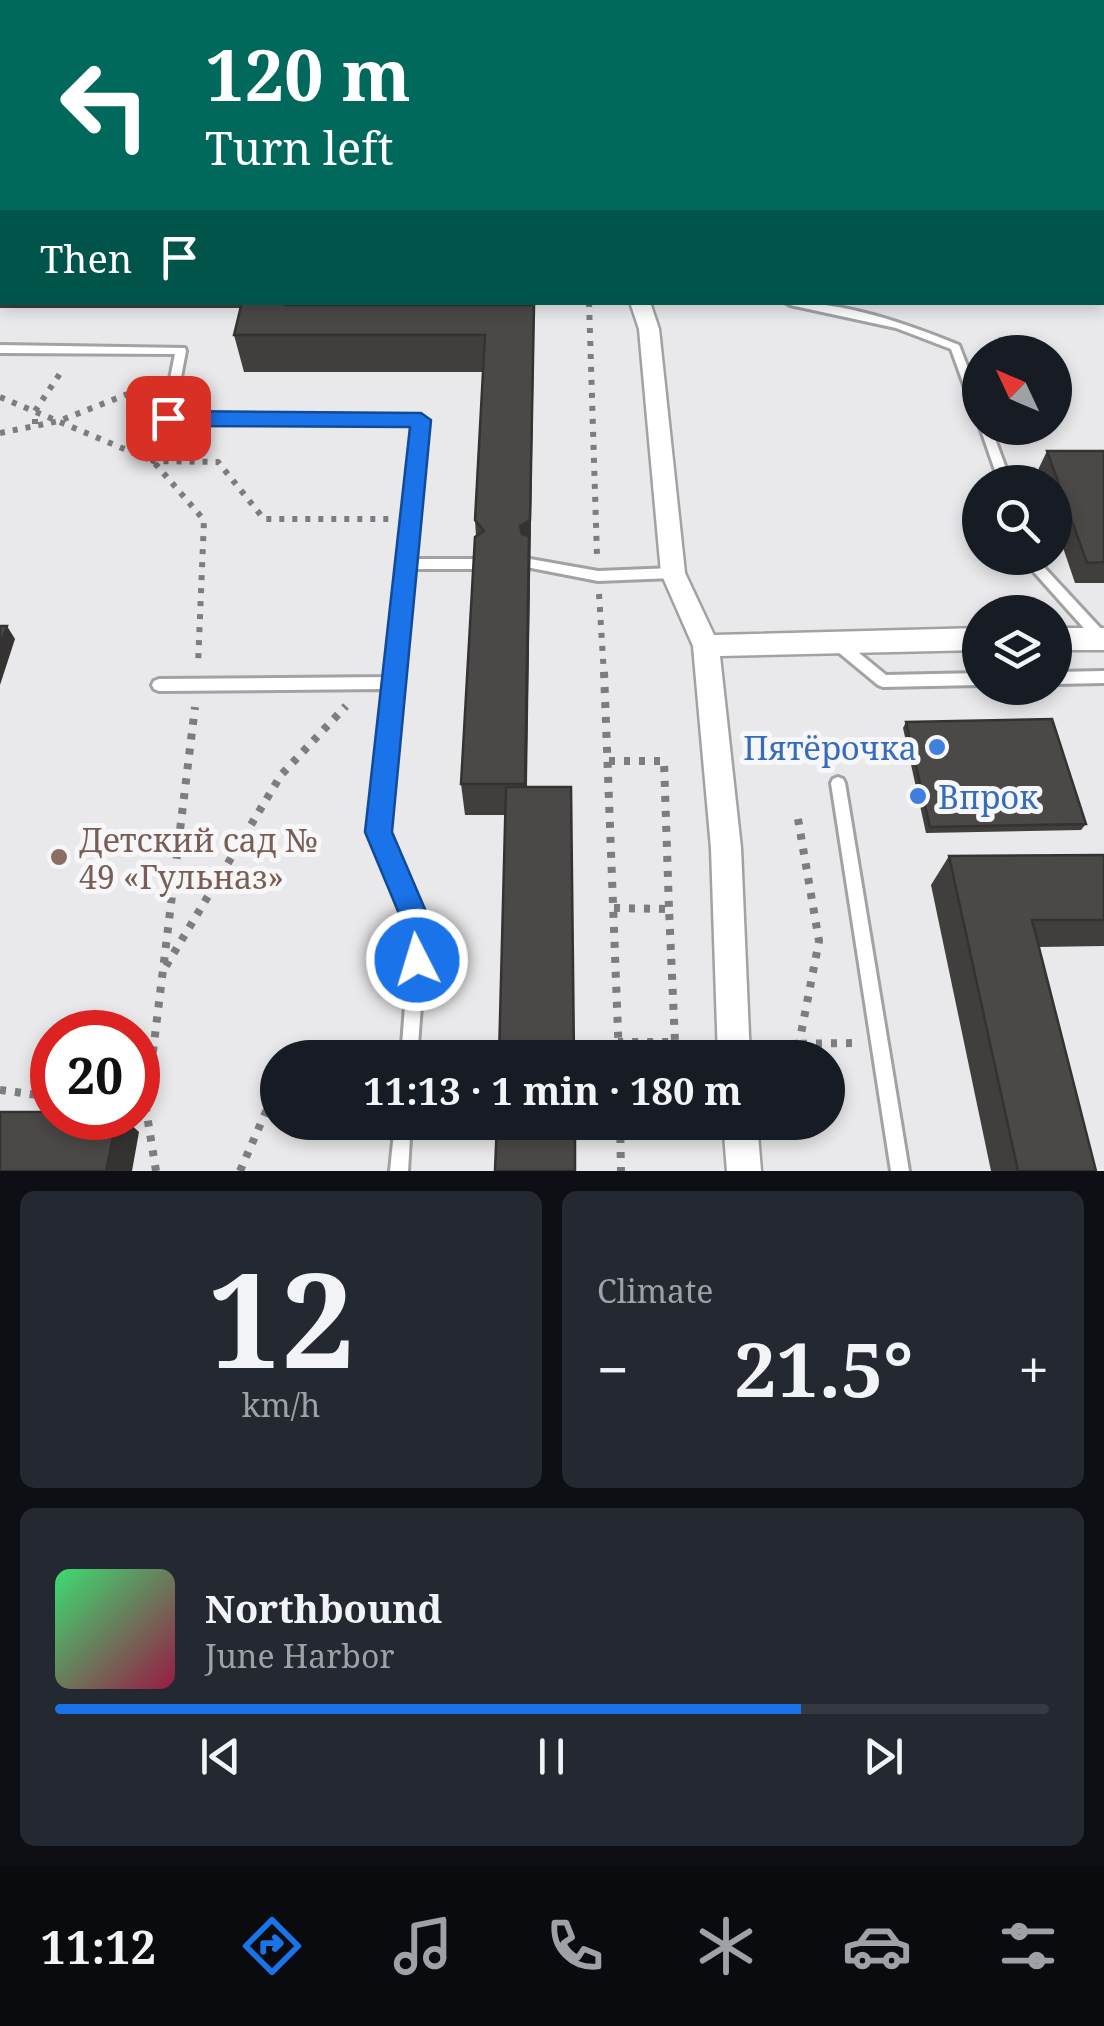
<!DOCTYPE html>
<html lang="en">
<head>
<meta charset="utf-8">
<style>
	body { margin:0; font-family:"Noto Serif",serif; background:#242831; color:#f1f3f6; height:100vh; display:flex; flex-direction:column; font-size:38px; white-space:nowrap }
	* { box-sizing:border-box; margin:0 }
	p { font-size:32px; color:#9ea1a6 }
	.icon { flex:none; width:55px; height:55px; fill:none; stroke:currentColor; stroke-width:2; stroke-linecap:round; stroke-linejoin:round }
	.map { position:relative; height:1171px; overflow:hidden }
	.drawer { display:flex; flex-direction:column; gap:20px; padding:20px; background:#0d0f14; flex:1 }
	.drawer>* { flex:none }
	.banner { position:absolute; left:0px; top:0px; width:1105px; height:305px; box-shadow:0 5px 15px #0003; background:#00695c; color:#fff; overflow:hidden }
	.needle { width:65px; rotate:314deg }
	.tools { position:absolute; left:962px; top:335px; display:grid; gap:20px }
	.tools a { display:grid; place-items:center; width:110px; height:110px; border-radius:50%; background:#171b24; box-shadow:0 5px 15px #0003; font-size:50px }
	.speed { position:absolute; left:30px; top:1010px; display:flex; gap:20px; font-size:50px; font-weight:700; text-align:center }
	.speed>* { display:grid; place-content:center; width:130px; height:130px; border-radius:50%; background:#171b24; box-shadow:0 5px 15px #0003; line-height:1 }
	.speed .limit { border:15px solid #d22; background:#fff; color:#111 }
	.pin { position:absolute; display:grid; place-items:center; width:85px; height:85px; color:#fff; margin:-42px; border-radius:20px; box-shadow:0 5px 15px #0006 }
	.me { position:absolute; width:110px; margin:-55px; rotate:355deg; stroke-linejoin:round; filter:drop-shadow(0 0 8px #0008) }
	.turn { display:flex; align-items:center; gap:35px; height:210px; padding:0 40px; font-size:45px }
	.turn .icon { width:130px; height:130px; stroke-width:2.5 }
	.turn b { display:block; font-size:70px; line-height:85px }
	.then { display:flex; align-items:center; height:95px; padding:0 40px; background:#0003; gap:20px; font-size:38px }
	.big { font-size:75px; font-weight:700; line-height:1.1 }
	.drawer .card { flex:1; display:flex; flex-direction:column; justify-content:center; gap:15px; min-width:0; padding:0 35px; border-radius:15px; background:#242831 }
	.drawer .dial { align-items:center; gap:0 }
	.dial b { font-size:130px; line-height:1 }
	.song { display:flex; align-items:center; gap:30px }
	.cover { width:120px; height:120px; border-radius:15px; background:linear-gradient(135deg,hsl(140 70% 55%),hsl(340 70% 35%)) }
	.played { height:10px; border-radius:5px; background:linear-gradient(90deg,#1a73e8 75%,#363941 75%) }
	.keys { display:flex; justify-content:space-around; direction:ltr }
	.heat { display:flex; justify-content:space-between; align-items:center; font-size:55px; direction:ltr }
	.drawer .tiles { flex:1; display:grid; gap:20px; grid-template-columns:1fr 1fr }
	.card:last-child { grid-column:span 2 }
	.trip { position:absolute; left:260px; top:1040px; width:585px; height:100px; border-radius:50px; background:#171b24; box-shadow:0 5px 15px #0003; font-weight:700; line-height:100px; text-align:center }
	.tab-bar { display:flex; height:160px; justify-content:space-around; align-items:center; background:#090b0e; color:#9ea1a6 }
	.tab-bar .icon { width:70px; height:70px }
	.tab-bar .current { color:#1a73e8 }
	.tab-bar b { font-size:45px; color:#f1f3f6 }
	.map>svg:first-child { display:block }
</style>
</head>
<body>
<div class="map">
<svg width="1104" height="1171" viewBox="0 0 1104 1171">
	<rect width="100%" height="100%" fill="#e9e9eb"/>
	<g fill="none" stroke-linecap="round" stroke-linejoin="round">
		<g stroke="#a2a2a4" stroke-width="6">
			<g id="service">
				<path d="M 785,302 C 845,302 904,323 959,345 L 980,399 L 980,417 L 974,413 L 951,349 L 896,328 L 790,305 Z"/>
				<path d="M 0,345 L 185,348 L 186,351 L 174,414 L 421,416 L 427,420 L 413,559 L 477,559 L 481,561 L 483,564 L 481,567 L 477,569 L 412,569 L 386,832 L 427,928 L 417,1058 L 401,1058 L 411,928 L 372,832 L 387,689 L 159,691 L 154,689 L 152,685 L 154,681 L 159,679 L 388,677 L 415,424 L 168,422 L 162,418 L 175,354 L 0,353 Z"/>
				<path d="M 980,427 L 991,428 L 1011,482 L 999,482 Z"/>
				<path d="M 1027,558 L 1039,558 L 1042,565 L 1104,632 L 1104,646 L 1099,645 L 1033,571 Z"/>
				<path d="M 530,559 L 598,571 L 673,568 L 677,570 L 679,573 L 677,576 L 673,578 L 598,581 L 526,567 L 524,564 L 526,561 Z"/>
				<path d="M 837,638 L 842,639 L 886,675 L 980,673 L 980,685 L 883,687 L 878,685 L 832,647 L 831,643 L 832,639 Z"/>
				<path d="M 1104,671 L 1104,683 L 1055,684 L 1055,672 Z"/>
				<path d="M 838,777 L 843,779 L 845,783 L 909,1171 L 891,1171 L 831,783 L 833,779 Z"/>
				<path d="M 395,1122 L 411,1122 L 408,1171 L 390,1171 Z"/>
			</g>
		</g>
		<g stroke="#a2a2a4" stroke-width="5">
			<g id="minor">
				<path d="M 933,0 L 949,0 L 950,2 L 935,2 Z"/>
				<rect x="1102" y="120" width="2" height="10"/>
				<path d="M 0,183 L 2,184 L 2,195 L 0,195 Z"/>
				<path d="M 630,302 L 650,302 L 659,329 L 685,573 L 714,635 L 980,628 L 980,650 L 720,656 L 741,848 L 750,1058 L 718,1058 L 711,848 L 693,646 L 661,573 L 639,329 Z"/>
				<rect x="1055" y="628" width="49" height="22"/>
				<path d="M 723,1122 L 757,1122 L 761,1171 L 727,1171 Z"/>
			</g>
		</g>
		<g stroke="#a2a2a4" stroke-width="38">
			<path id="tertiary" d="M 262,2 L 263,0"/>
		</g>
		<g stroke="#a2a2a4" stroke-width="4">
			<g id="secondary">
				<rect x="0" y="44" width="2" height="15"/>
				<rect x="0" y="82" width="2" height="16"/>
				<rect x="1102" y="198" width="2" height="16"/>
				<rect x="1102" y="240" width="2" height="18"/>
			</g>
		</g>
		<g stroke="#7c7d7e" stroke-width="6" stroke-dasharray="5 8" stroke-linecap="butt">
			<path d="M 589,302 L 597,556"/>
			<path d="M 0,397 L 153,461 L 204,520 L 198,665"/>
			<path d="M 35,424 L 35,411 L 63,369"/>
			<path d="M 0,433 L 59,421 L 125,395 L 152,389"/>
			<path d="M 162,434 L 153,461 L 218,462 L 264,519 L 390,519"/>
			<path d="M 599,594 L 604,675"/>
		</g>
		<g stroke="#7c7d7e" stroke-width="8" stroke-dasharray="6 9" stroke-linecap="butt">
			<path d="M 604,672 L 619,1058"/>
			<path d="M 609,761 L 664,761 L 669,909"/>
			<path d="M 798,819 L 819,941 L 799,1044"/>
			<path d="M 614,908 L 669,909 L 675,1042 L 618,1042"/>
			<path d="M 166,966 L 281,775 L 346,706"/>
			<path d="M 786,1044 L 855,1043"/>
			<path d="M 0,1090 L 52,1097"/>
			<path d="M 620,1122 L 621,1171"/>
			<path d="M 156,1171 L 146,1109 L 195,707"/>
			<path d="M 240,1171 L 278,1084"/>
		</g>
		<use href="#service" fill="#fff" fill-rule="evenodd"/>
		<use href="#minor" fill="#fff" fill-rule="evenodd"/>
		<use href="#tertiary" stroke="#fff" stroke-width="32"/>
		<use href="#secondary" fill="#fff" fill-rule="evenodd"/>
	</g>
	<g fill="#403f3e">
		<path d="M 574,0 L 633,1 L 633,2 L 574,2 Z"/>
		<rect x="701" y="0" width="38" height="2"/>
		<path d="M 0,243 L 2,243 L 2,302 L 302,302 L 302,305 L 534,305 L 527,787 L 505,815 L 465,815 L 461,784 L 476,536 L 475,520 L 483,372 L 244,372 L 234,335 L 241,308 L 0,308 Z"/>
		<path d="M 1047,451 L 1104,451 L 1104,583 L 1075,583 L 1055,524 L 1055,482 L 1041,482 L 1037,472 Z"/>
		<path d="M 906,722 L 1086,824 L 1081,830 L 926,833 L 903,728 Z"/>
		<path d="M 1104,855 L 1104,946 L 1039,947 L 1096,1171 L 991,1171 L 931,885 L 949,856 Z"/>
	</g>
	<g fill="#343332">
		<path d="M 534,305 L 534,342 L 526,815 L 520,526 Z"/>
		<path d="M 7,626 L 15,639 L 0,685 L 0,646 Z"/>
		<path d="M 117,1118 L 124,1118 L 139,1132 L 132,1171 L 106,1171 Z"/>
	</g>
	<g fill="#4b4948" stroke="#343332" stroke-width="2.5">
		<rect x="574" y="0" width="59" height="1"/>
		<path d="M 886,0 L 930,0 L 931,2 L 887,2 Z"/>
		<path d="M 1003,0 L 1104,0 L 1104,40 L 1102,39 L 1102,2 L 1002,2 Z"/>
		<rect x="0" y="243" width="2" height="28"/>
		<path d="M 242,302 L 287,302 L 286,305 L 534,305 L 530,520 L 520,526 L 522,534 L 529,536 L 525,784 L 461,784 L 475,537 L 484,531 L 475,520 L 485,335 L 234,335 Z"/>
		<path d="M 1047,451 L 1104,451 L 1104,562 L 1087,563 Z"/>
		<path d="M 0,626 L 7,626 L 0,646 Z"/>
		<path d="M 1052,719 L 1086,824 L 930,827 L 906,722 Z"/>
		<path d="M 506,787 L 571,787 L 574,1058 L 499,1058 Z"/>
		<path d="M 1104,855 L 1104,920 L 1032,920 L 1096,1171 L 1018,1171 L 949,856 Z"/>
		<path d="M 0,1112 L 52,1112 L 52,1118 L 117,1118 L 106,1171 L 0,1171 Z"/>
		<path d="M 497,1122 L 575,1122 L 575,1171 L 495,1171 Z"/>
	</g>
	<path fill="#1a73e8" stroke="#114b97" stroke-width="2.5" d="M 168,411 L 421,413 L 431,420 L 392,832 L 433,928 L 427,970 L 417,974 L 407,970 L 403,960 L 405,928 L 365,832 L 410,427 L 168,426 L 158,418 Z"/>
	<g fill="#3f7fe0" stroke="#f7f7f9" stroke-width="4">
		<circle cx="937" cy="747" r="10"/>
		<circle cx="918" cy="796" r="10"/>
	</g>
	<circle fill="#8d6e63" stroke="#f7f7f9" stroke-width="4" cx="59" cy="857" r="10"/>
	<g text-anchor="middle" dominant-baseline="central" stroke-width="10" stroke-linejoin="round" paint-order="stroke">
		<g font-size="32" fill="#366cbe" stroke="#f7f7f9" text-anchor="end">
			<text x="917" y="747">Пятёрочка</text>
			<text x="938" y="796" text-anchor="start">Впрок</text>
		</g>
		<g font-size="32" fill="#785e54" stroke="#f7f7f9" text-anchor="start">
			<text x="79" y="839">Детский сад №<tspan x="79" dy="37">49 «Гульназ»</tspan></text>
		</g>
	</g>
</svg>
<div class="tools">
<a><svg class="needle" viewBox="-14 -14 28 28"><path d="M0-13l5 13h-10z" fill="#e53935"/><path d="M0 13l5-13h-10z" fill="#9ea1a6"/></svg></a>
<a><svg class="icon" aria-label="search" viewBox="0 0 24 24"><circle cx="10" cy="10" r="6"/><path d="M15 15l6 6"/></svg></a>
<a><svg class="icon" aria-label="layers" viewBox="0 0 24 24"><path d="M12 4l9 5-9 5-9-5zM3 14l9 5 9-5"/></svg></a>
</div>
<div class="speed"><div class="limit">20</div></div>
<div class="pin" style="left:168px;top:418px;background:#d93025"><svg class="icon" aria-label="arrive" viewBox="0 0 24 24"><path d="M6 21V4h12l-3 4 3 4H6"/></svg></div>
<svg class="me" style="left:417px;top:960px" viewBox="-20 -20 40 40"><circle r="17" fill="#1a73e8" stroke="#fff" stroke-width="3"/><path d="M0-11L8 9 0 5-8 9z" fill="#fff"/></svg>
<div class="trip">11:13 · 1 min · 180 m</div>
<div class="banner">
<div class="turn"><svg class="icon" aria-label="left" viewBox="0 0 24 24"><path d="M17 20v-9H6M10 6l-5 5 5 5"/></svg><div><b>120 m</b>Turn left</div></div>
<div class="then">Then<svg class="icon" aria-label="arrive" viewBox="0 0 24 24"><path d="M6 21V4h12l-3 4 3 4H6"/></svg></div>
</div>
</div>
<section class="drawer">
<div class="tiles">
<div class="card dial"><b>12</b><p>km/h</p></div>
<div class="card"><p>Climate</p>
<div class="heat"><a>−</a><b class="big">21.5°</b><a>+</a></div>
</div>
<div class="card">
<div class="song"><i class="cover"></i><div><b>Northbound</b><p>June Harbor</p></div></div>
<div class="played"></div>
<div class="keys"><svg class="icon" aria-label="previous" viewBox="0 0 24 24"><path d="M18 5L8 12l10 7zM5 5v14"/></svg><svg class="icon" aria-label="pause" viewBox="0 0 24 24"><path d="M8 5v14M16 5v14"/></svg><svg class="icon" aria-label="next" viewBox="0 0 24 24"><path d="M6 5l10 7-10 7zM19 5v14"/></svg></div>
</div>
</div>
</section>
<nav class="tab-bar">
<b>11:12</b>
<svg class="icon current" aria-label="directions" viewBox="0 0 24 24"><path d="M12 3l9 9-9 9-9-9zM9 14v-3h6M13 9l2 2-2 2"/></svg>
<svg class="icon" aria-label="music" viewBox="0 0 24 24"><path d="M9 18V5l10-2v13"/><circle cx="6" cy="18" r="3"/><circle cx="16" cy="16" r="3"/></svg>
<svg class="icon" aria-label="phone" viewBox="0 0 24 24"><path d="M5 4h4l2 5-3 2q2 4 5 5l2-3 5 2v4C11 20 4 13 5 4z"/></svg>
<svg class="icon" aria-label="climate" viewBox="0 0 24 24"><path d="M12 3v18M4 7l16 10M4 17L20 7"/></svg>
<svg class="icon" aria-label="car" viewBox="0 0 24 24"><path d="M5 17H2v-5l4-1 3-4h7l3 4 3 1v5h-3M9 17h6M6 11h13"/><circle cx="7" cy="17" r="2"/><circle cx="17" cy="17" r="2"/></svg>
<svg class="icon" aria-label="filters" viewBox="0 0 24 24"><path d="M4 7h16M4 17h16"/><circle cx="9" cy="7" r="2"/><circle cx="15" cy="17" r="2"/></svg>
</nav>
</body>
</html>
